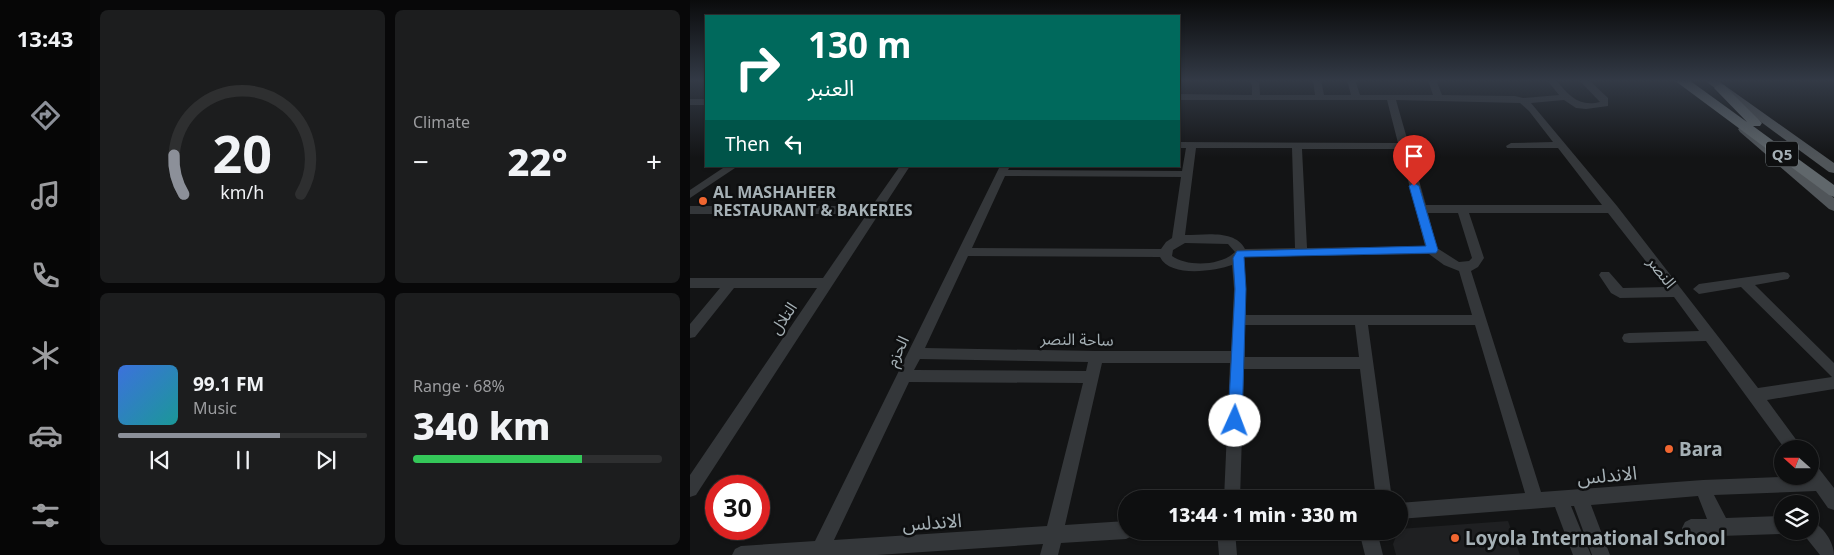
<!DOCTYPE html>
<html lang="en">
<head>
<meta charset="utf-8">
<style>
	body { margin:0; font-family:"Noto Sans","Noto Sans Arabic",sans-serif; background:#1c1d1e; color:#f1f3f6; height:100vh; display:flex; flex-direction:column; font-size:19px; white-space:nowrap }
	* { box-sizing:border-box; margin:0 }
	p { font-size:16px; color:#9b9c9f }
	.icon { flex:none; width:28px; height:28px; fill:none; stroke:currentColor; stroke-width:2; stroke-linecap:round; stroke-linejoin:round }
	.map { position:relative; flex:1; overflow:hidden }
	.panel { display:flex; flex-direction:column; gap:10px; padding:10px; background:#080809; width:600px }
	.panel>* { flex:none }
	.top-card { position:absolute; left:15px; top:15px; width:475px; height:152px; border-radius:0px; box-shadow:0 1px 4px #0004,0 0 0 1px #2e2f30; background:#00695c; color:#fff; overflow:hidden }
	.needle { width:32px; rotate:291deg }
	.fabs { position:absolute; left:1084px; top:440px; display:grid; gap:10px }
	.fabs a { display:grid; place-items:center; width:45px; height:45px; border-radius:50%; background:#0e0f10; box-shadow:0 1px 4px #0004,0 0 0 1px #2e2f30; font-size:25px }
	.speed { position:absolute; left:15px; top:475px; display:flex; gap:10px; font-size:25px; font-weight:700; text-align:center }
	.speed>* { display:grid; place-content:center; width:65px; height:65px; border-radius:50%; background:#0e0f10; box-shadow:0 1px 4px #0004,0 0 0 1px #2e2f30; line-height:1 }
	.speed .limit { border:8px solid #d22; background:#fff; color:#111 }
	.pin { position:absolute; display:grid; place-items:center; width:42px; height:42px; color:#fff; margin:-51px -21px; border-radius:50% 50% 50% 0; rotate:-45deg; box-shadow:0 0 5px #0007 }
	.pin .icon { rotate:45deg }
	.me { position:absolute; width:55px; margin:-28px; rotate:2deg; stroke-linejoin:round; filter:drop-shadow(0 0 4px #0008) }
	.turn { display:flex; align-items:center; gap:18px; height:105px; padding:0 20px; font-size:22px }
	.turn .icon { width:65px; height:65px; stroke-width:2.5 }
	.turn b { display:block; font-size:35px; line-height:42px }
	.then { display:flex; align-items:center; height:48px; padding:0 20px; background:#0003; gap:10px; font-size:19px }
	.big { font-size:38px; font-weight:800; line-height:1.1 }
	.panel .card { flex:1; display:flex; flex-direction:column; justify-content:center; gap:8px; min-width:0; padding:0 18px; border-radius:8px; background:#1c1d1e }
	.panel .dial { align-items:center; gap:0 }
	.dial svg { height:130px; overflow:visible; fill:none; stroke:#2e2f30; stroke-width:7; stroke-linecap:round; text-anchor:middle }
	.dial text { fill:#f1f3f6; stroke:none }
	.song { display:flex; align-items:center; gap:15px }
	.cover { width:60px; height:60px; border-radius:8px; background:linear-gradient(135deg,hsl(220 70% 55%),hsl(180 70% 35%)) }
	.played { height:5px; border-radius:2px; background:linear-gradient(90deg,#8c9099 65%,#2e2f30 65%) }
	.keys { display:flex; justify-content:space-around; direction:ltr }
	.heat { display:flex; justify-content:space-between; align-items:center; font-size:28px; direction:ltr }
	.charge { height:8px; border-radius:4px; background:linear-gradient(90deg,#34c759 68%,#2e2f30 0) }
	.panel .tiles { flex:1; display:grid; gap:10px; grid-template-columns:repeat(2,1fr) }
	.trip { position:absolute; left:428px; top:490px; width:290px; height:50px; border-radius:25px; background:#0e0f10; box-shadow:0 1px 4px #0004,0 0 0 1px #2e2f30; font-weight:800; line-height:50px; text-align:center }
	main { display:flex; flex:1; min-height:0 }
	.menu { display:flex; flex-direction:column; width:90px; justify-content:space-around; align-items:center; background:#060606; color:#9b9c9f }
	.menu .icon { width:35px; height:35px }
	.menu .selected { color:#8c9099 }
	.menu b { font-size:22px; color:#f1f3f6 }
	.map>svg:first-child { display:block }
</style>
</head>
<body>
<main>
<nav class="menu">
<b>13:43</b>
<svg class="icon selected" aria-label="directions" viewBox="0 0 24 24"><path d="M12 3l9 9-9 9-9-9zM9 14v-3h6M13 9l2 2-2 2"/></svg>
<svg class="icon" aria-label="music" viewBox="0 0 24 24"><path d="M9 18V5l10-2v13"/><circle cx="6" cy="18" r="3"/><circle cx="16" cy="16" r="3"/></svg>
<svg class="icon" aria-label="phone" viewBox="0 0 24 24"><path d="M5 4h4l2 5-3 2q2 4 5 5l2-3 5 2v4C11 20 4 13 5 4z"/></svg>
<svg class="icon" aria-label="climate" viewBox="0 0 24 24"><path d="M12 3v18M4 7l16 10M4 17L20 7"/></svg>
<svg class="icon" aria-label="car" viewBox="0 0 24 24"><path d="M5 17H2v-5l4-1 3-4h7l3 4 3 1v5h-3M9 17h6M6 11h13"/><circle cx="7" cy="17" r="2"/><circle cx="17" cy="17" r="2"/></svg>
<svg class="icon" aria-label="filters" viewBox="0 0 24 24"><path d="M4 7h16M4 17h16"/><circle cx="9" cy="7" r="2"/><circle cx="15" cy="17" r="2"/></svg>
</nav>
<section class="panel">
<div class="tiles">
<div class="card dial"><svg viewBox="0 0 100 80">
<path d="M14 69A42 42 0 1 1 86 69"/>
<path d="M14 69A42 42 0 0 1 8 45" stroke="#8c9099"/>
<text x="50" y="56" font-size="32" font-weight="700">20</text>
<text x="50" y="72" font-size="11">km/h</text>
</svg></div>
<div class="card"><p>Climate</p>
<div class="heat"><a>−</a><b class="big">22°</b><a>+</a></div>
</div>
<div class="card">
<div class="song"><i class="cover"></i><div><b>99.1 FM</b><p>Music</p></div></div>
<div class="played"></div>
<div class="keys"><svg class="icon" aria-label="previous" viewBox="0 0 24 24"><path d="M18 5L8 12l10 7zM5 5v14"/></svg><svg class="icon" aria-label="pause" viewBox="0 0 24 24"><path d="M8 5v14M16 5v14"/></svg><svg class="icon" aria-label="next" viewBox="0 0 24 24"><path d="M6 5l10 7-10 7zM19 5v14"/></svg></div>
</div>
<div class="card"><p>Range · 68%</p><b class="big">340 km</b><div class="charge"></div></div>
</div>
</section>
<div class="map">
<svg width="1144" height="555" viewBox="0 0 1144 555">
	<rect width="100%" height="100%" fill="#131415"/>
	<path fill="#1f2022" d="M 818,521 L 830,555 L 706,555 L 703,544 L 709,529 Z"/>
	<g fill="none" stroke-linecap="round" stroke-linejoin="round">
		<g fill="#34373a" fill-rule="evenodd">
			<path d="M 558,80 L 569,82 L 570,95 L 625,95 L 623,80 L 631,80 L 634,95 L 661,95 L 657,80 L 665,80 L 670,95 L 743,95 L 738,80 L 746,80 L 752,95 L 825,96 L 833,98 L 869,95 L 857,80 L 866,80 C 879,96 889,107 910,102 L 889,80 L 899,80 L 918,98 L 918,106 L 896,109 L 886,108 L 874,100 L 841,103 L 927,206 L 1068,388 L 1142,377 L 1051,287 L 1009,294 L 1003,289 L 1009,284 L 1094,272 L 1098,273 L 1100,276 L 1098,279 L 1065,285 L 1144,363 L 1144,389 L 1077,400 L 1113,449 L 1095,449 L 1016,341 L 939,343 L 934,342 L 932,338 L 934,334 L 939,333 L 1009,331 L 984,297 L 930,298 L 921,293 L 909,275 L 911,272 L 919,272 L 933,288 L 976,287 L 918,213 L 779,213 L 794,258 L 788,267 L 781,271 L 851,492 L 1013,480 L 1120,476 L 1120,462 L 1126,465 L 1144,488 L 1144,510 L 1138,508 L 1126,491 L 1024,495 L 1036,518 L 1092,516 L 1092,531 L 1098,531 L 1092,534 L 1001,537 L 995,534 L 992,528 L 995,522 L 1001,519 L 1017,519 L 1008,496 L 901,505 L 920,555 L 902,555 L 884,506 L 881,506 L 901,555 L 883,555 L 865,507 L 709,519 L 709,503 L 835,493 L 785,325 L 678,325 L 702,499 L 686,499 L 670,369 L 554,369 L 550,499 L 534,499 L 540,363 L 412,363 L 375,525 L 436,521 L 436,531 L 444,531 L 442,536 L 436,539 L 371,543 L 368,555 L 350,555 L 353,544 L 187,555 L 42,555 L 45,549 L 51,546 L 125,541 L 310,166 L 320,166 L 318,170 L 492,171 L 496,148 L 489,148 L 489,142 L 708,143 L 697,100 L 489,100 L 489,94 L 562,95 L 562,85 ZM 706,100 L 830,103 L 839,111 L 863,142 L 821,143 L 816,146 L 817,148 L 868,148 L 912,205 L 736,205 ZM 506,148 L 602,148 L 605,248 L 555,249 C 545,229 514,235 495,235 ZM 612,149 L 710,149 L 735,246 L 617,248 ZM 315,176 L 491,177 L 482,238 L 476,242 L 471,249 L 282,248 ZM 738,213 L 768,213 L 782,258 L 779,261 L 769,262 L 747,248 ZM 495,243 L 538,244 L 545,252 C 531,266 497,267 482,256 L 483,250 ZM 739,254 L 754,265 L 769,271 L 782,315 L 556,315 L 554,257 ZM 278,256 L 470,257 C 480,278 525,271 542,265 L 544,289 L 541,351 L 406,351 L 235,348 ZM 555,325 L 665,325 L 669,357 L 555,357 ZM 230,359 L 398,362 L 396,371 L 224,370 ZM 219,382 L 393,383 L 357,526 L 144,540 Z"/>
			<rect x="0" y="99" width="16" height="6"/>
			<path d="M 36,166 L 48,166 L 0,198 L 0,190 Z"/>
			<path d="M 210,166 L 220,166 L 6,495 L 0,497 L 0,475 L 127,288 L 44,288 L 5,337 L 0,338 L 0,324 L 30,288 L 0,288 L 0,278 L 133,278 L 177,214 L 0,214 L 0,206 L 182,206 Z"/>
			<path d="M 1120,520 C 1133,526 1144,542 1144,555 L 1130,555 L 1114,535 L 1112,531 L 1120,531 Z"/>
			<path d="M 527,531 L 545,531 L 547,555 L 529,555 Z"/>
			<path d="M 669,531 L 687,531 L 693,555 L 675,555 Z"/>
		</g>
		<g fill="#505559" fill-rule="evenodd">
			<path d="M 1014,80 L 1027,80 L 1144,163 L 1144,173 L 1139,172 Z"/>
			<path d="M 1054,125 L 1058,126 L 1144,198 L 1144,211 L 1139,209 L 1050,132 L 1048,129 Z"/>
		</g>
		<path fill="#60676b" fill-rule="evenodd" d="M 984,80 L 999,80 L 1057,122 L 1024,88 L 1030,84 L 1034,85 L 1072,123 L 1070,126 L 1063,126 L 1144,185 L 1144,197 L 1139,195 Z"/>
	</g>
	<linearGradient id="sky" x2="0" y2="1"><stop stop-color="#0a0b0c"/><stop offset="0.51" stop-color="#333a46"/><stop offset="1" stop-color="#333a46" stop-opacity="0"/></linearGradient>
	<rect width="1144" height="158" fill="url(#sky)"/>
	<path fill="#1a73e8" stroke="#114b97" d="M 724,183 L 729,186 L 748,250 L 746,253 L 554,257 L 556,289 L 552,421 L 550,426 L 545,427 L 540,426 L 538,421 L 545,289 L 543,258 L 547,251 L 736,246 L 719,186 Z"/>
	<g fill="#f06630" stroke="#0e0f10" stroke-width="2">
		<circle cx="13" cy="201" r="5"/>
		<circle cx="979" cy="449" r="5"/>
		<circle cx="765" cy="538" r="5"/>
	</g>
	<g text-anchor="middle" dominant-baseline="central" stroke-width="5" stroke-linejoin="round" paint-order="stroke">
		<rect fill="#0e0f10" stroke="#788084" stroke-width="1" x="1076" y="141.5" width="32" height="25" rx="4"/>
		<g font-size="15" font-weight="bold" fill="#a5b0b5">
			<text x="1092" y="154">Q5</text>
		</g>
		<g font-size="16" font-weight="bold" fill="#a5b0b5" stroke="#0e0f10" text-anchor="start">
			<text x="23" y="192">AL MASHAHEER<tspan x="23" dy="18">RESTAURANT &amp; BAKERIES</tspan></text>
		</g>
		<g font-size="16" fill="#a5b0b5" stroke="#0e0f10">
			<text transform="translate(972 272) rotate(52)">النصر</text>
			<text transform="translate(93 318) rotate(-56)">التلال</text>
			<text transform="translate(387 339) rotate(1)">ساحة النصر</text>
			<text transform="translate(207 351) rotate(-64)">الحزم</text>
		</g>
		<g font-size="19" font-weight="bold" fill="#a5b0b5" stroke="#0e0f10" text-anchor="start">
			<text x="989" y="449">Bara</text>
			<text x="775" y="538">Loyola International School</text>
		</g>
		<g font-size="19" fill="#a5b0b5" stroke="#0e0f10">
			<text transform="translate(917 475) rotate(-5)">الاندلس</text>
			<text transform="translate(242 522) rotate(-4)">الاندلس</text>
		</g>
	</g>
</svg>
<div class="fabs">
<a><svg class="needle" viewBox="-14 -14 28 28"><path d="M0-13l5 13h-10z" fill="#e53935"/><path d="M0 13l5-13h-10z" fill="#9b9c9f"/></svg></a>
<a><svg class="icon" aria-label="layers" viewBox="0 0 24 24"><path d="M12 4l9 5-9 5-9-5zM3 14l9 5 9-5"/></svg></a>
</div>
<div class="speed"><div class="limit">30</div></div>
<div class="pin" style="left:724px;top:186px;background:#d93025"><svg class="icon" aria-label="arrive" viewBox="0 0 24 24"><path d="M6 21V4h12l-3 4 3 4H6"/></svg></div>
<svg class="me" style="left:545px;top:421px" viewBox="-20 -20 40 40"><circle r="19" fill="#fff"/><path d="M0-13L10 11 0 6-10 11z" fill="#1a73e8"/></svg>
<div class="trip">13:44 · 1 min · 330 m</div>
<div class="top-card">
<div class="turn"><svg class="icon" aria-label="right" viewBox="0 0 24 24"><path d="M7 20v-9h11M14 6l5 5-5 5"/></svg><div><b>130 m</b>العنبر</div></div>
<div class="then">Then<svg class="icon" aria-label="left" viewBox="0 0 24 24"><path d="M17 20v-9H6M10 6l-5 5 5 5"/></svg></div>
</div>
</div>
</main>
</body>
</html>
